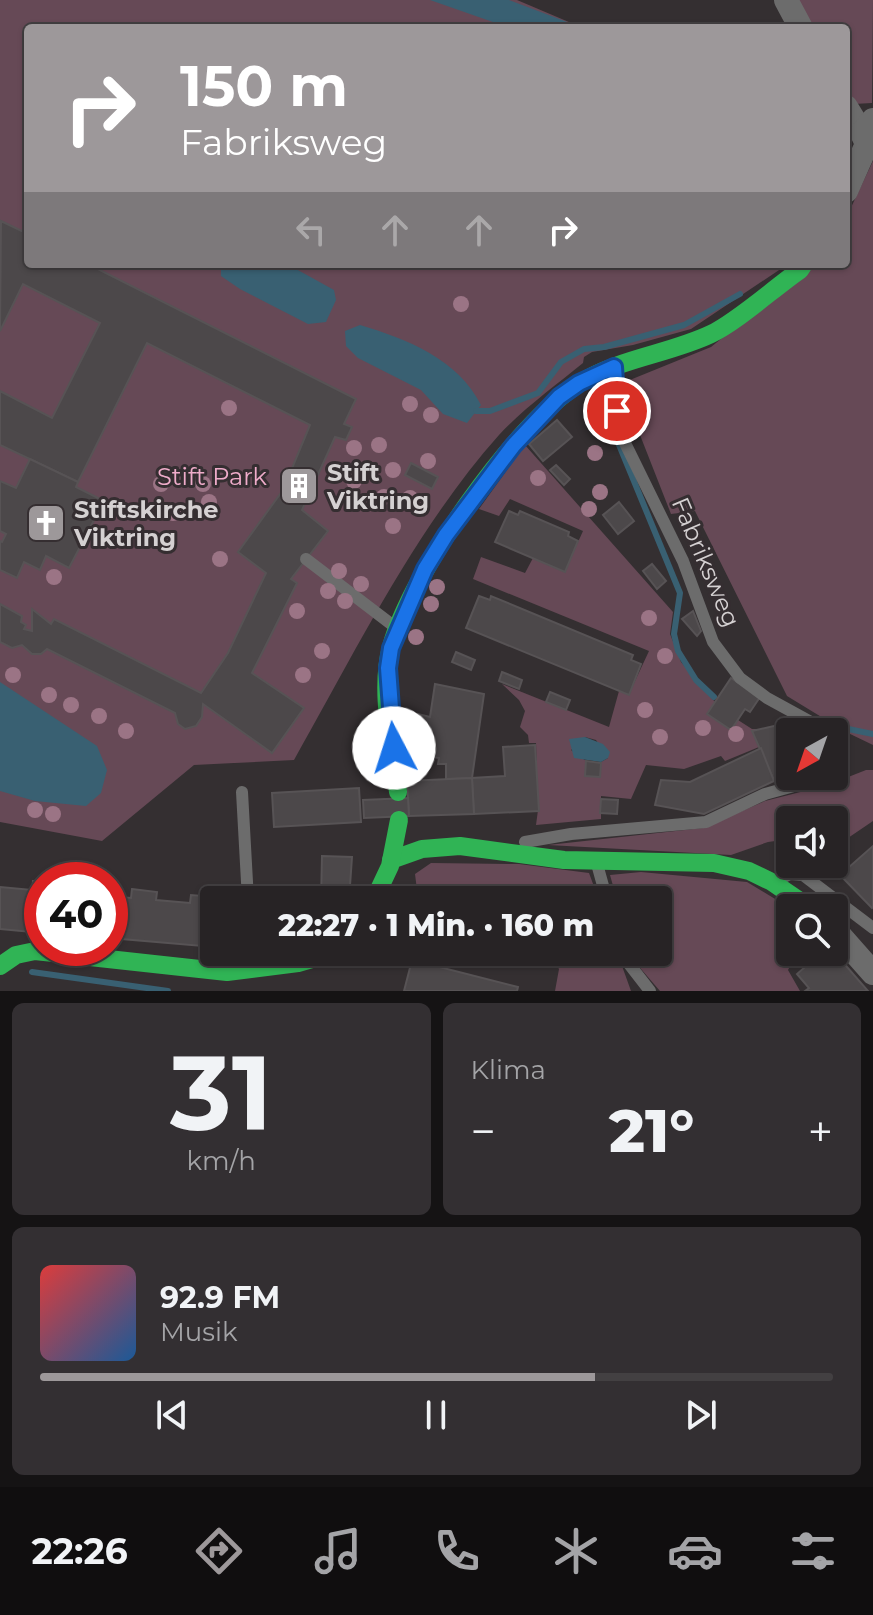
<!DOCTYPE html>
<html lang="de">
<head>
<meta charset="utf-8">
<style>
	body { margin:0; font-family:Montserrat,sans-serif; background:#332f32; color:#f1f3f6; height:100vh; display:flex; flex-direction:column; font-size:30px; white-space:nowrap }
	* { box-sizing:border-box; margin:0 }
	p { font-size:26px; color:#a4a4a7 }
	.icon { flex:none; width:44px; height:44px; fill:none; stroke:currentColor; stroke-width:2; stroke-linecap:round; stroke-linejoin:round }
	.map { position:relative; height:991px; overflow:hidden }
	.details { display:flex; flex-direction:column; gap:12px; padding:12px; background:#151314; flex:1 }
	.details>* { flex:none }
	.hud { position:absolute; left:24px; top:24px; width:826px; height:244px; border-radius:8px; box-shadow:0 2px 6px #0004,0 0 0 2px #434042; background:#9d989a; color:#fff; overflow:hidden }
	.needle { width:52px; rotate:220deg }
	.fabs { position:absolute; left:776px; top:718px; display:grid; gap:16px }
	.fabs a { display:grid; place-items:center; width:72px; height:72px; border-radius:8px; background:#272325; box-shadow:0 2px 6px #0004,0 0 0 2px #434042; font-size:40px }
	.speed { position:absolute; left:24px; top:862px; display:flex; gap:16px; font-size:40px; font-weight:700; text-align:center }
	.speed>* { display:grid; place-content:center; width:104px; height:104px; border-radius:50%; background:#272325; box-shadow:0 2px 6px #0004,0 0 0 2px #434042; line-height:1 }
	.speed .limit { border:12px solid #d22; background:#fff; color:#111 }
	.pin { position:absolute; display:grid; place-items:center; width:68px; height:68px; color:#fff; margin:-34px; border:4px solid #fff; border-radius:50%; box-shadow:0 2px 8px #0007 }
	.me { position:absolute; width:88px; margin:-44px; rotate:355deg; stroke-linejoin:round; filter:drop-shadow(0 0 6px #0008) }
	.turn { display:flex; align-items:center; gap:28px; height:168px; padding:0 24px; font-size:36px }
	.turn .icon { width:104px; height:104px; stroke-width:2.5 }
	.turn b { display:block; font-size:56px; line-height:68px }
	.lanes { display:flex; align-items:center; height:76px; padding:0 24px; background:#0003; justify-content:center; gap:40px; direction:ltr }
	.lanes .off { opacity:.35 }
	.big { font-size:60px; font-weight:800; line-height:1.1 }
	.details .card { flex:1; display:flex; flex-direction:column; justify-content:center; gap:12px; min-width:0; padding:0 28px; border-radius:12px; background:#332f32 }
	.details .dial { align-items:center; gap:0 }
	.dial b { font-size:104px; line-height:1 }
	.song { display:flex; align-items:center; gap:24px }
	.cover { width:96px; height:96px; border-radius:12px; background:linear-gradient(135deg,hsl(0 70% 55%),hsl(210 70% 35%)) }
	.played { height:8px; border-radius:4px; background:linear-gradient(90deg,#9d989a 70%,#434042 70%) }
	.keys { display:flex; justify-content:space-around; direction:ltr }
	.heat { display:flex; justify-content:space-between; align-items:center; font-size:44px; direction:ltr }
	.details .tiles { flex:1; display:grid; gap:12px; grid-template-columns:1fr 1fr }
	.card:last-child { grid-column:span 2 }
	.trip { position:absolute; left:200px; top:886px; width:472px; height:80px; border-radius:8px; background:#272325; box-shadow:0 2px 6px #0004,0 0 0 2px #434042; font-weight:800; line-height:80px; text-align:center }
	.menu { display:flex; height:128px; justify-content:space-around; align-items:center; background:#100e0f; color:#a4a4a7 }
	.menu .icon { width:56px; height:56px }
	.menu .on { color:#9d989a }
	.menu b { font-size:36px; color:#f1f3f6 }
	.map>svg:first-child { display:block }
</style>
</head>
<body>
<div class="map">
<svg width="873" height="991" viewBox="0 0 873 991">
	<rect width="100%" height="100%" fill="#342f31"/>
	<g fill="#664956" fill-rule="evenodd">
		<path d="M 0,0 L 517,0 L 583,28 L 28,28 L 28,264 L 788,264 L 691,329 L 633,345 L 592,352 L 584,357 L 583,363 C 555,386 523,409 499,435 C 416,528 355,652 294,760 L 194,765 L 102,841 L 0,822 Z"/>
		<path d="M 797,0 L 873,0 L 872,103 L 854,104 L 846,89 L 846,28 L 813,28 Z"/>
		<path d="M 873,161 L 873,745 L 846,732 L 787,696 L 695,511 L 671,514 L 620,384 L 711,347 L 814,264 L 846,264 L 846,218 Z"/>
		<path d="M 525,445 L 673,612 L 670,634 L 681,662 L 715,702 L 707,714 L 731,730 L 738,720 L 752,729 L 760,729 L 759,747 L 725,761 L 721,756 L 684,769 L 646,765 L 631,799 L 601,796 L 601,819 L 536,825 L 538,810 L 536,743 L 529,743 L 528,735 L 520,727 L 525,711 L 519,700 L 502,684 L 609,727 L 619,691 L 629,694 L 649,651 L 473,579 L 481,557 L 525,573 L 533,558 L 565,571 L 583,531 L 510,499 L 499,516 L 479,509 ZM 585,737 L 596,740 L 608,758 L 601,762 L 600,777 L 586,776 L 586,761 L 571,750 Z"/>
		<path d="M 866,770 L 873,770 L 873,821 L 848,838 L 834,844 L 834,820 L 790,820 L 790,839 L 768,842 L 731,855 L 548,845 L 703,828 L 765,801 L 828,785 Z"/>
		<path d="M 431,863 L 519,864 L 589,873 L 599,900 L 508,900 L 488,891 L 445,899 L 417,890 L 415,874 Z"/>
		<path d="M 641,872 L 747,882 L 790,908 L 790,952 L 798,952 L 788,970 L 800,991 L 660,991 L 635,962 L 632,952 L 658,952 L 658,900 L 617,900 L 610,875 Z"/>
		<path d="M 548,952 L 617,952 L 631,991 L 555,991 L 559,969 Z"/>
	</g>
	<g fill="#396072">
		<path d="M 430,0 L 509,0 L 583,28 L 510,28 Z"/>
		<path d="M 221,264 L 287,264 L 334,290 L 336,300 L 326,322 L 308,324 L 240,289 L 221,276 Z"/>
		<path d="M 360,325 C 407,339 458,359 481,405 L 467,423 L 443,414 L 421,390 L 358,358 L 346,346 L 345,331 Z"/>
		<path d="M 0,682 L 97,746 L 107,770 L 101,793 L 86,806 L 35,801 L 0,791 Z"/>
		<path d="M 585,737 L 603,744 L 610,752 L 608,758 L 601,762 L 574,758 L 569,739 Z"/>
	</g>
	<g fill="none" stroke-linecap="round" stroke-linejoin="round">
		<g stroke="#396072" stroke-width="6">
			<path d="M 606,385 L 608,418 L 680,593 L 674,634 L 678,651 L 696,680 L 714,697"/>
			<path d="M 476,411 L 490,411 L 538,393 L 561,362 L 584,349 L 604,347 L 684,325 L 740,294"/>
			<path d="M 824,724 L 873,734"/>
			<path d="M 32,972 L 168,991"/>
		</g>
	</g>
	<g fill="#4c484a" stroke="#575355" stroke-width="2">
		<path d="M 1,221 L 28,234 L 28,264 L 88,264 L 356,399 L 344,424 L 352,427 L 346,440 L 335,437 L 302,510 L 328,531 L 291,579 L 297,583 L 252,673 L 304,708 L 272,753 L 203,704 L 202,717 L 196,726 L 185,729 L 178,724 L 175,713 L 47,649 L 41,654 L 32,654 L 22,645 L 12,648 L 0,642 L 0,604 L 22,616 L 21,622 L 26,625 L 24,629 L 32,631 L 32,609 L 51,624 L 54,619 L 201,693 L 228,653 L 266,573 L 238,552 L 283,490 L 310,425 L 147,343 L 78,482 L 0,445 L 0,391 L 52,418 L 100,323 L 23,284 L 0,331 Z"/>
		<path d="M 557,420 L 572,437 L 543,461 L 529,444 Z"/>
		<path d="M 30,459 L 78,482 L 76,487 L 104,501 L 69,568 L 46,556 L 40,570 L 24,562 L 17,578 L 0,570 L 0,541 L 2,542 L 6,534 L 0,531 L 0,481 L 16,488 Z"/>
		<path d="M 411,463 L 438,477 L 432,489 L 405,475 Z"/>
		<path d="M 556,465 L 570,479 L 564,485 L 550,470 Z"/>
		<path d="M 619,502 L 634,521 L 618,534 L 603,515 Z"/>
		<path d="M 509,511 L 518,515 L 520,511 L 569,532 L 568,536 L 578,541 L 565,572 L 495,542 Z"/>
		<path d="M 652,564 L 666,581 L 657,589 L 643,571 Z"/>
		<path d="M 479,596 L 490,600 L 491,596 L 633,655 L 631,660 L 641,664 L 629,695 L 466,628 Z"/>
		<path d="M 693,611 L 701,631 L 697,636 L 682,619 Z"/>
		<path d="M 456,652 L 475,660 L 471,670 L 452,662 Z"/>
		<path d="M 502,672 L 522,680 L 519,689 L 499,681 Z"/>
		<path d="M 731,678 L 760,697 L 750,712 L 745,709 L 731,730 L 707,714 Z"/>
		<path d="M 435,684 L 484,694 L 472,778 L 446,779 L 446,764 L 438,764 L 439,758 L 426,756 L 427,741 L 415,739 L 418,714 L 430,717 Z"/>
		<path d="M 550,692 L 570,700 L 566,710 L 546,702 Z"/>
		<path d="M 805,719 L 808,732 L 790,732 L 790,776 L 796,776 L 774,781 L 752,731 Z"/>
		<path d="M 535,745 L 539,811 L 474,814 L 472,778 L 505,776 L 503,747 Z"/>
		<path d="M 761,748 L 774,781 L 704,814 L 655,805 L 661,780 L 690,782 Z"/>
		<path d="M 586,761 L 601,763 L 600,777 L 585,776 Z"/>
		<path d="M 472,778 L 474,814 L 409,816 L 407,781 Z"/>
		<path d="M 359,788 L 361,822 L 274,827 L 272,793 Z"/>
		<path d="M 408,798 L 409,816 L 364,818 L 363,800 Z"/>
		<path d="M 601,799 L 618,800 L 617,814 L 600,813 Z"/>
		<path d="M 873,846 L 873,907 L 872,908 L 840,875 Z"/>
		<path d="M 322,856 L 352,857 L 349,900 L 321,900 Z"/>
		<path d="M 33,881 L 42,881 L 42,933 L 0,929 L 0,887 L 32,890 Z"/>
		<path d="M 132,889 L 157,892 L 156,900 L 190,903 L 191,895 L 216,897 L 214,900 L 214,947 L 110,938 L 110,896 L 131,898 Z"/>
		<path d="M 822,952 L 834,952 L 868,991 L 805,991 L 809,988 L 797,974 Z"/>
		<path d="M 412,960 L 518,987 L 517,991 L 404,991 Z"/>
	</g>
	<g fill="none" stroke-linecap="round" stroke-linejoin="round">
		<g stroke="#6c6c6c" stroke-width="12">
			<path d="M 614,372 L 617,411 L 624,441 L 683,561 L 713,642 L 740,678 L 767,698 L 809,721"/>
			<path d="M 306,559 L 395,627"/>
			<path d="M 817,728 L 819,732"/>
			<path d="M 834,763 L 839,773 L 834,775"/>
			<path d="M 242,792 L 248,900"/>
			<path d="M 525,842 L 571,834 L 706,822 L 765,794 L 830,776"/>
			<path d="M 597,864 L 607,900"/>
			<path d="M 779,879 L 790,874 L 803,875 L 873,928"/>
			<path d="M 623,952 L 626,960 L 650,991"/>
		</g>
		<g stroke="#6c6c6c" stroke-width="24">
			<path d="M 786,0 L 801,28"/>
			<path d="M 846,107 L 862,133"/>
			<path d="M 846,191 L 867,144 L 862,133 L 873,120"/>
			<path d="M 834,929 L 873,973"/>
		</g>
		<g stroke="#30b455" stroke-width="18">
			<path d="M 398,792 C 393,746 379,692 391,647 C 411,573 515,423 580,383 C 620,358 669,354 711,334 C 738,321 774,288 800,270 L 804,264"/>
			<path d="M 391,860 L 422,849 L 460,846 L 564,860 L 714,863 L 749,871 L 772,882 L 810,908"/>
			<path d="M 374,900 L 390,866 L 399,820"/>
			<path d="M 0,966 L 16,955 L 35,951 L 227,972 L 298,963 L 336,952"/>
		</g>
	</g>
	<g fill="#9b7485">
		<circle cx="461" cy="304" r="8"/>
		<circle cx="410" cy="404" r="8"/>
		<circle cx="229" cy="408" r="8"/>
		<circle cx="431" cy="415" r="8"/>
		<circle cx="379" cy="445" r="8"/>
		<circle cx="354" cy="448" r="8"/>
		<circle cx="595" cy="453" r="8"/>
		<circle cx="428" cy="461" r="8"/>
		<circle cx="393" cy="470" r="8"/>
		<circle cx="538" cy="478" r="8"/>
		<circle cx="354" cy="481" r="8"/>
		<circle cx="161" cy="484" r="8"/>
		<circle cx="203" cy="484" r="8"/>
		<circle cx="600" cy="492" r="8"/>
		<circle cx="384" cy="497" r="8"/>
		<circle cx="410" cy="498" r="8"/>
		<circle cx="209" cy="502" r="8"/>
		<circle cx="589" cy="509" r="8"/>
		<circle cx="173" cy="513" r="8"/>
		<circle cx="393" cy="526" r="8"/>
		<circle cx="220" cy="559" r="8"/>
		<circle cx="339" cy="571" r="8"/>
		<circle cx="54" cy="577" r="8"/>
		<circle cx="361" cy="584" r="8"/>
		<circle cx="437" cy="587" r="8"/>
		<circle cx="328" cy="591" r="8"/>
		<circle cx="345" cy="601" r="8"/>
		<circle cx="431" cy="604" r="8"/>
		<circle cx="297" cy="611" r="8"/>
		<circle cx="649" cy="618" r="8"/>
		<circle cx="416" cy="637" r="8"/>
		<circle cx="322" cy="651" r="8"/>
		<circle cx="665" cy="656" r="8"/>
		<circle cx="13" cy="675" r="8"/>
		<circle cx="303" cy="675" r="8"/>
		<circle cx="49" cy="695" r="8"/>
		<circle cx="71" cy="705" r="8"/>
		<circle cx="645" cy="710" r="8"/>
		<circle cx="99" cy="716" r="8"/>
		<circle cx="703" cy="728" r="8"/>
		<circle cx="126" cy="731" r="8"/>
		<circle cx="736" cy="734" r="8"/>
		<circle cx="660" cy="737" r="8"/>
		<circle cx="35" cy="810" r="8"/>
		<circle cx="53" cy="814" r="8"/>
	</g>
	<g fill="none" stroke-linecap="round" stroke-linejoin="round">
		<g stroke="#114b97" stroke-width="20">
			<path id="route" d="M 394,748 L 388,668 L 391,648 L 425,569 L 446,535 L 513,446 L 559,397 L 579,383 L 614,367 L 617,411"/>
		</g>
		<use href="#route" stroke="#1a73e8" stroke-width="14"/>
	</g>
	<defs>
		<g id="building-square" transform="scale(2)"><rect x="-9" y="-9" width="18" height="18" rx="4" fill="#9d989a" stroke="#352e31"/><path d="M-4-6H4V6H1V3H-1V6H-4ZM-2.5-4.3h1.7v1.8h-1.7ZM.8-4.3h1.7v1.8H.8ZM-2.5-1h1.7V.8h-1.7ZM.8-1h1.7V.8H.8Z" fill="#fff"/></g>
		<g id="church-square" transform="scale(2)"><rect x="-9" y="-9" width="18" height="18" rx="4" fill="#9d989a" stroke="#352e31"/><path d="M-1.2-6h2.4v3.5h3.3v2.4h-3.3V6h-2.4V-.1h-3.3v-2.4h3.3Z" fill="#fff"/></g>
	</defs>
	<g fill-rule="evenodd">
		<use href="#building-square" x="299" y="486"/>
		<use href="#church-square" x="46" y="523"/>
	</g>
	<g text-anchor="middle" dominant-baseline="central" stroke-width="6" stroke-linejoin="round" paint-order="stroke">
		<g font-size="24" font-weight="bold" fill="#d5d1d2" stroke="#352e31" text-anchor="start">
			<text x="327" y="472">Stift<tspan x="327" dy="28">Viktring</tspan></text>
			<text x="74" y="509">Stiftskirche<tspan x="74" dy="28">Viktring</tspan></text>
		</g>
		<g font-size="24" fill="#efacca" stroke="#352e31">
			<text x="212" y="476">Stift Park</text>
		</g>
		<g font-size="24" fill="#d5d1d2" stroke="#352e31">
			<text transform="translate(706 562) rotate(67)">Fabriksweg</text>
		</g>
	</g>
</svg>
<div class="fabs">
<a><svg class="needle" viewBox="-14 -14 28 28"><path d="M0-13l5 13h-10z" fill="#e53935"/><path d="M0 13l5-13h-10z" fill="#a4a4a7"/></svg></a>
<a><svg class="icon" aria-label="sound" viewBox="0 0 24 24"><path d="M4 9h4l5-4v14l-5-4H4zM17 9q2 3 0 6"/></svg></a>
<a><svg class="icon" aria-label="search" viewBox="0 0 24 24"><circle cx="10" cy="10" r="6"/><path d="M15 15l6 6"/></svg></a>
</div>
<div class="speed"><div class="limit">40</div></div>
<div class="pin" style="left:617px;top:411px;background:#d93025"><svg class="icon" aria-label="arrive" viewBox="0 0 24 24"><path d="M6 21V4h12l-3 4 3 4H6"/></svg></div>
<svg class="me" style="left:394px;top:748px" viewBox="-20 -20 40 40"><circle r="19" fill="#fff"/><path d="M0-13L10 11 0 6-10 11z" fill="#1a73e8"/></svg>
<div class="trip">22:27 · 1 Min. · 160 m</div>
<div class="hud">
<div class="turn"><svg class="icon" aria-label="right" viewBox="0 0 24 24"><path d="M7 20v-9h11M14 6l5 5-5 5"/></svg><div><b>150 m</b>Fabriksweg</div></div>
<div class="lanes"><svg class="icon off" aria-label="left" viewBox="0 0 24 24"><path d="M17 20v-9H6M10 6l-5 5 5 5"/></svg><svg class="icon off" aria-label="ahead" viewBox="0 0 24 24"><path d="M12 20V5M6 11l6-6 6 6"/></svg><svg class="icon off" aria-label="ahead" viewBox="0 0 24 24"><path d="M12 20V5M6 11l6-6 6 6"/></svg><svg class="icon" aria-label="right" viewBox="0 0 24 24"><path d="M7 20v-9h11M14 6l5 5-5 5"/></svg></div>
</div>
</div>
<section class="details">
<div class="tiles">
<div class="card dial"><b>31</b><p>km/h</p></div>
<div class="card"><p>Klima</p>
<div class="heat"><a>−</a><b class="big">21°</b><a>+</a></div>
</div>
<div class="card">
<div class="song"><i class="cover"></i><div><b>92.9 FM</b><p>Musik</p></div></div>
<div class="played"></div>
<div class="keys"><svg class="icon" aria-label="previous" viewBox="0 0 24 24"><path d="M18 5L8 12l10 7zM5 5v14"/></svg><svg class="icon" aria-label="pause" viewBox="0 0 24 24"><path d="M8 5v14M16 5v14"/></svg><svg class="icon" aria-label="next" viewBox="0 0 24 24"><path d="M6 5l10 7-10 7zM19 5v14"/></svg></div>
</div>
</div>
</section>
<nav class="menu">
<b>22:26</b>
<svg class="icon on" aria-label="directions" viewBox="0 0 24 24"><path d="M12 3l9 9-9 9-9-9zM9 14v-3h6M13 9l2 2-2 2"/></svg>
<svg class="icon" aria-label="music" viewBox="0 0 24 24"><path d="M9 18V5l10-2v13"/><circle cx="6" cy="18" r="3"/><circle cx="16" cy="16" r="3"/></svg>
<svg class="icon" aria-label="phone" viewBox="0 0 24 24"><path d="M5 4h4l2 5-3 2q2 4 5 5l2-3 5 2v4C11 20 4 13 5 4z"/></svg>
<svg class="icon" aria-label="climate" viewBox="0 0 24 24"><path d="M12 3v18M4 7l16 10M4 17L20 7"/></svg>
<svg class="icon" aria-label="car" viewBox="0 0 24 24"><path d="M5 17H2v-5l4-1 3-4h7l3 4 3 1v5h-3M9 17h6M6 11h13"/><circle cx="7" cy="17" r="2"/><circle cx="17" cy="17" r="2"/></svg>
<svg class="icon" aria-label="filters" viewBox="0 0 24 24"><path d="M4 7h16M4 17h16"/><circle cx="9" cy="7" r="2"/><circle cx="15" cy="17" r="2"/></svg>
</nav>
</body>
</html>
